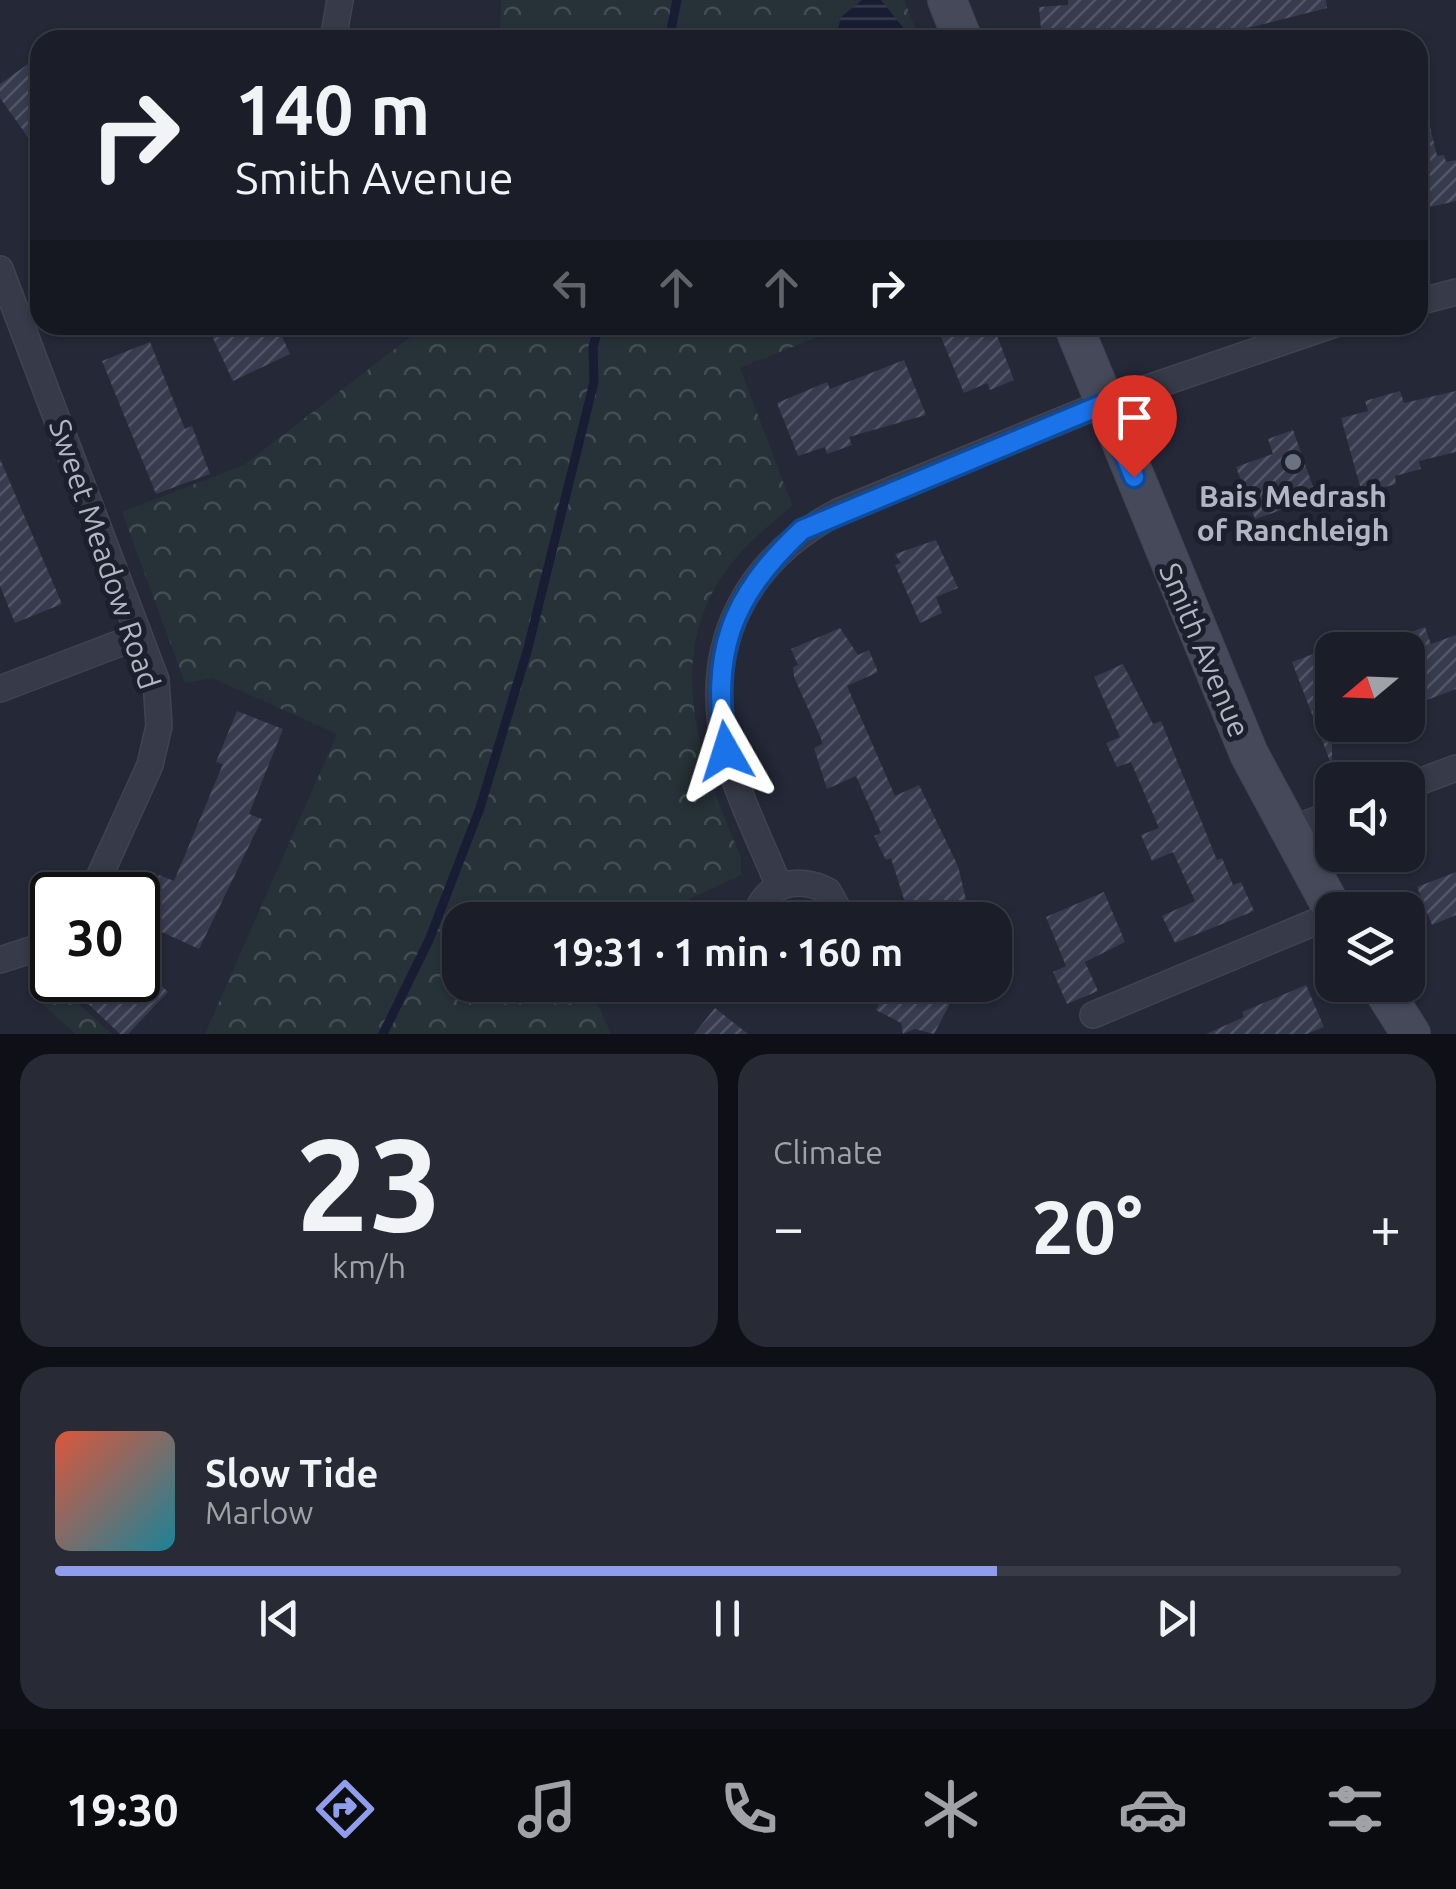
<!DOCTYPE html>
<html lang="en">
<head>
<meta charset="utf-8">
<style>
	body { margin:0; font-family:Ubuntu,sans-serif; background:#282b35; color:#f1f3f6; height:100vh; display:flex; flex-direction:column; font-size:38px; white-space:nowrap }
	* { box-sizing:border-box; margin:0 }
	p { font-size:32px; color:#a0a2a8 }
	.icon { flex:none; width:55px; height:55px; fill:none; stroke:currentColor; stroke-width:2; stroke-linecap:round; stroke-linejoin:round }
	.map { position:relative; height:1034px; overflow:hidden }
	.drawer { display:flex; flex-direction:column; gap:20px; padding:20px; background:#0f1017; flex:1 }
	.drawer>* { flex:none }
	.banner { position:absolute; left:30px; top:30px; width:1398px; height:305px; border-radius:30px; box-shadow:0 2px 8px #0004,0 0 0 2px #393c46; background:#1b1e29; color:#f1f3f6; overflow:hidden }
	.needle { width:65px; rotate:251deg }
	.tools { position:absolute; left:1315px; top:632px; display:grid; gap:20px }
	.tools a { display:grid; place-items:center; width:110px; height:110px; border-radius:20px; background:#1b1e29; box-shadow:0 2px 8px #0004,0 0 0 2px #393c46; font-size:50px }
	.speed { position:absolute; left:30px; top:872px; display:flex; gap:20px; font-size:50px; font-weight:700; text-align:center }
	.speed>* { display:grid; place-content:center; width:130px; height:130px; border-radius:50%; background:#1b1e29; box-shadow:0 2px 8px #0004,0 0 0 2px #393c46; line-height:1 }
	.speed .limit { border:5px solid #111; border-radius:15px; background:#fff; color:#111 }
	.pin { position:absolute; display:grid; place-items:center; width:85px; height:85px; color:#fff; margin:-102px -42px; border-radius:50% 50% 50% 0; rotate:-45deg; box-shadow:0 0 10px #0007 }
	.pin .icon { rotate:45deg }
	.me { position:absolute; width:110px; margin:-55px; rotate:354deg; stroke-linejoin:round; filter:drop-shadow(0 0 8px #0008) }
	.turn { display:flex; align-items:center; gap:35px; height:210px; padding:0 40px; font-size:45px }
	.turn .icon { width:130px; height:130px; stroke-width:2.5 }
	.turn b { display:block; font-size:70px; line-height:85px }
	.lanes { display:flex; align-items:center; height:95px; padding:0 40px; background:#0003; justify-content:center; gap:50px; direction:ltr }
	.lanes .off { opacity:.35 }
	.big { font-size:75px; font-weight:700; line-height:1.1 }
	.drawer .widget { flex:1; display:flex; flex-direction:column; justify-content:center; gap:15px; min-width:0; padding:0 35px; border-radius:30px; background:#282b35 }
	.drawer .dial { align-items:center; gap:0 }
	.dial b { font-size:130px; line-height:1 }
	.song { display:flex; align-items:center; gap:30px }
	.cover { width:120px; height:120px; border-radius:15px; background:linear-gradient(135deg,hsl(10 70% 55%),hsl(190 70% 35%)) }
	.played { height:10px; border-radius:5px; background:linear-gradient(90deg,#909dec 70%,#393c46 70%) }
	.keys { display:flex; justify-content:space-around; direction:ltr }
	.heat { display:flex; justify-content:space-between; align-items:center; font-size:55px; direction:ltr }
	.drawer .tiles { flex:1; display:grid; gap:20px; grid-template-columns:1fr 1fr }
	.widget:last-child { grid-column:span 2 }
	.trip { position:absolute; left:442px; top:902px; width:570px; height:100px; border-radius:30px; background:#1b1e29; box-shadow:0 2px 8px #0004,0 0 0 2px #393c46; font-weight:700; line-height:100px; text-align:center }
	.menu { display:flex; height:160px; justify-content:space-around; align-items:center; background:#0b0c10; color:#a0a2a8 }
	.menu .icon { width:70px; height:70px }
	.menu .current { color:#909dec }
	.menu b { font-size:45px; color:#f1f3f6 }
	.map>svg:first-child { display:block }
</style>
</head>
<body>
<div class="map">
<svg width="1456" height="1034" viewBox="0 0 1456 1034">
	<defs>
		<pattern id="forest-crowns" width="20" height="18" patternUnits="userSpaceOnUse" patternTransform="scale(2.5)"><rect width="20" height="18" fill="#263238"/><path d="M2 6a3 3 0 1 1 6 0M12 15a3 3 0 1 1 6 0" fill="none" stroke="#434d53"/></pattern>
		<pattern id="water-rules" width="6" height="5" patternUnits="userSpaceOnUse" patternTransform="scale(2.5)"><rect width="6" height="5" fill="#191d34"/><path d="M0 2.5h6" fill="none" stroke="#383c50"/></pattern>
		<pattern id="building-hatch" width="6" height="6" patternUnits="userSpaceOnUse" patternTransform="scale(2.5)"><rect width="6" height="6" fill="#363b4e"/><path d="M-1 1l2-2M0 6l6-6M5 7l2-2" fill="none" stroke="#515566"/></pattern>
	</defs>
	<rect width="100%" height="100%" fill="#242837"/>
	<g fill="url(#forest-crowns)">
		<path d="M 501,0 L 904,0 L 920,40 L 500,40 Z"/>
		<path d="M 426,325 L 847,325 L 740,368 L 792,505 C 775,521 756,535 741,552 C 657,644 698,759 741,857 L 741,875 L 644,920 L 460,920 L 460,985 L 589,985 L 611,1034 L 205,1034 L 337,734 L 212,678 L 185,683 L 122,512 L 244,465 Z"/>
		<path d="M 51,979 L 112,1034 L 75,1034 L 28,990 Z"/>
	</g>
	<path fill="url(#water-rules)" d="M 862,0 L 881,0 L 913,40 L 835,40 L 841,17 Z"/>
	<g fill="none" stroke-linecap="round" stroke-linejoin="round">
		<g stroke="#191d34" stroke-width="9">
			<path d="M 669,40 L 677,0"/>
			<path d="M 383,1034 L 429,940 L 480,808 L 528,648 L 594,382 L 593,347 L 599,325"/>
		</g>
	</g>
	<g fill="url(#building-hatch)">
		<path d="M 1068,0 L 1326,0 L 1327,8 L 1252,27 L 1208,32 L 1208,40 L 1178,40 L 1177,35 L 1042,40 L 1039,7 L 1068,5 Z"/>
		<path d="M 31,62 L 40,74 L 40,154 L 0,98 L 0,84 Z"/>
		<path d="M 1426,110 L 1437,156 L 1444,155 L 1446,162 L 1456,160 L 1456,201 L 1418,210 L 1418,111 Z"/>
		<path d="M 225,325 L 277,325 L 290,354 L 233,381 L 210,332 Z"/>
		<path d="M 974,325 L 993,325 L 1014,380 L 990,390 L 987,383 L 964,393 L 941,337 Z"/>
		<path d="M 150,342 L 185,429 L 192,426 L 210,474 L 156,494 L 102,361 Z"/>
		<path d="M 904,360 L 926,415 L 849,437 L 852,445 L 827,454 L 825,447 L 798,456 L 777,403 L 827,382 L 830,389 Z"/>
		<path d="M 1400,391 L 1404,403 L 1456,391 L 1456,452 L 1419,461 L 1421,469 L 1395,476 L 1396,484 L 1362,493 L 1341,418 L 1368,411 L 1365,401 Z"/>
		<path d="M 1293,430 L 1317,498 L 1255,519 L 1236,467 L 1273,454 L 1268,439 Z"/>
		<path d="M 0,459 L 62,604 L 15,623 L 0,586 Z"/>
		<path d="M 936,540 L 958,588 L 936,597 L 942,613 L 920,623 L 895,565 L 901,563 L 895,554 Z"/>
		<path d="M 1425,627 L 1431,644 L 1456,635 L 1456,689 L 1414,705 L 1408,688 L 1408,633 Z"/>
		<path d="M 840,628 L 858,655 L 869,650 L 878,672 L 847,686 L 895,796 L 919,785 L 958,866 L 970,916 L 915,920 L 914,914 L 909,915 L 891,858 L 886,860 L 874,836 L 881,833 L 856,776 L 827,789 L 814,748 L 822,744 L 821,738 L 794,677 L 793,667 L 798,665 L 791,649 Z"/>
		<path d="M 1332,647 L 1332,763 L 1331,764 L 1292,662 Z"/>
		<path d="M 1123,664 L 1153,724 L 1161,721 L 1217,860 L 1222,858 L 1233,885 L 1241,882 L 1254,911 L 1175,943 L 1162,916 L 1195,901 L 1173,852 L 1152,861 L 1141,835 L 1159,828 L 1131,762 L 1117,767 L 1106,743 L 1120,737 L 1094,677 Z"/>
		<path d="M 237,711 L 283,729 L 249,814 L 262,819 L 199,949 L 140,922 L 159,875 L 174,881 L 223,764 L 216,762 Z"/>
		<path d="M 1456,872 L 1456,915 L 1432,925 L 1417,887 Z"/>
		<path d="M 1104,892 L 1125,942 L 1085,962 L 1098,991 L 1067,1004 L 1053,972 L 1066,966 L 1046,917 Z"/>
		<path d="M 138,963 L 168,992 L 128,1034 L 120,1034 L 84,1000 L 103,980 L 138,980 Z"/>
		<path d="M 898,985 L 938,985 L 955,994 L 934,1034 L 915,1029 L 903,1034 L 901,1023 L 876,1010 L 889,987 L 896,990 Z"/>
		<path d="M 1306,985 L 1324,1027 L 1307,1034 L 1206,1034 L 1244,1017 L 1242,1012 Z"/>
		<path d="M 715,1008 L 748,1034 L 694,1034 Z"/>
	</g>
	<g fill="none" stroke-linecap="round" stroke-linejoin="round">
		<g stroke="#414351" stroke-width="28">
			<g id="street">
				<path d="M 333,40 L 340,0"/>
				<path d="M 0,269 L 156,680 L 159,726 L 150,765 L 91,895"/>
				<path d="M 1418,302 L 1456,292"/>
				<path d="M 0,689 L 139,636"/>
				<path d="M 1408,786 L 1456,768"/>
				<path d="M 1287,831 L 1332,814"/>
				<path d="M 779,886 C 761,842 738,797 726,751 C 701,645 746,559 840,511 L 1104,403 L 1332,325"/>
				<path d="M 755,920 C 762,883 798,875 828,891 L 844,920"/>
				<path d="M 0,960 L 52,943"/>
				<path d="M 1093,1015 L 1332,915"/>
			</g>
		</g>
		<g stroke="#414351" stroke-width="40">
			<g id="secondary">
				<path d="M 947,0 L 963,40"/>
				<path d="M 1073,325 L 1249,754 L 1333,910"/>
				<path d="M 1380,985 L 1411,1034"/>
			</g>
		</g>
		<use href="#street" stroke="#373a48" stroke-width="25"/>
		<use href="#secondary" stroke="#46495a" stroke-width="38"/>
	</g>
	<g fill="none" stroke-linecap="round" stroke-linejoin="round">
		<g stroke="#114b97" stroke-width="25">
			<path id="route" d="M 726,751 C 711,652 729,599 802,530 L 1104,404 L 1134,477"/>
		</g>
		<use href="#route" stroke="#1a73e8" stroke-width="18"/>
	</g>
	<circle fill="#6b7280" stroke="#1d1f2d" stroke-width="4" cx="1293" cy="462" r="10"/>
	<g text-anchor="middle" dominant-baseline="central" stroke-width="10" stroke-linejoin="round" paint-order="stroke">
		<g font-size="30" font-weight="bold" fill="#b2b5c4" stroke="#1d1f2d">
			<text x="1293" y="496">Bais Medrash<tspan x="1293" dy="34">of Ranchleigh</tspan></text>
		</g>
		<g font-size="30" fill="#b2b5c4" stroke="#1d1f2d">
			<text transform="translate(105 554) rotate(71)">Sweet Meadow Road</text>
			<text transform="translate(1205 650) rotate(67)">Smith Avenue</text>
		</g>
	</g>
</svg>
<div class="tools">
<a><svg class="needle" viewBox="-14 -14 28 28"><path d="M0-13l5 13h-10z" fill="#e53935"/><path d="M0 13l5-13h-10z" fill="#a0a2a8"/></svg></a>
<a><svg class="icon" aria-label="sound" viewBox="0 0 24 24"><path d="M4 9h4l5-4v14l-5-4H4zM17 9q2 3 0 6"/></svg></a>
<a><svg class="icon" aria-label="layers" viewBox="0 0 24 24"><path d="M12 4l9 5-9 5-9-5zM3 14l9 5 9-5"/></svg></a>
</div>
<div class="speed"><div class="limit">30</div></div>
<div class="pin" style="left:1134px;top:477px;background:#d93025"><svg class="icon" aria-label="arrive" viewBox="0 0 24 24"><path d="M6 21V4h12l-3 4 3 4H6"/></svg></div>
<svg class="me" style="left:726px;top:751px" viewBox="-20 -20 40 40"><path d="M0-17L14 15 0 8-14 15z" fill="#1a73e8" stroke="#fff" stroke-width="4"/></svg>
<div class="trip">19:31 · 1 min · 160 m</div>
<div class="banner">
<div class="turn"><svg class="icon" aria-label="right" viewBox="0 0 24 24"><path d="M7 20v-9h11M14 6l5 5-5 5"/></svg><div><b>140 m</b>Smith Avenue</div></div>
<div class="lanes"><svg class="icon off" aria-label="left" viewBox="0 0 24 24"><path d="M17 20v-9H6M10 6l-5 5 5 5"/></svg><svg class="icon off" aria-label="ahead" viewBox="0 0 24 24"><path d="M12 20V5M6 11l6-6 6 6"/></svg><svg class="icon off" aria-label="ahead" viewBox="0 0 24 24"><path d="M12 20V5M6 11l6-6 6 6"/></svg><svg class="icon" aria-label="right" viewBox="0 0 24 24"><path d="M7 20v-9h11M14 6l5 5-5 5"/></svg></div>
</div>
</div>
<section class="drawer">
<div class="tiles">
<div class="widget dial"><b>23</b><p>km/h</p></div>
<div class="widget"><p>Climate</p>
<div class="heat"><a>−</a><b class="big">20°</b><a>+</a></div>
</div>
<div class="widget">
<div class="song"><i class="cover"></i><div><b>Slow Tide</b><p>Marlow</p></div></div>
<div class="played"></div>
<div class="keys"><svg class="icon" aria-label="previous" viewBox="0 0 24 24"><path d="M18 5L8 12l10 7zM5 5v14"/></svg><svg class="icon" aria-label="pause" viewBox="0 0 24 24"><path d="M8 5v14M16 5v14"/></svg><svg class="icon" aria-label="next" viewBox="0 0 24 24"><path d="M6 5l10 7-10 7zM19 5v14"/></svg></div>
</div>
</div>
</section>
<nav class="menu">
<b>19:30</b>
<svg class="icon current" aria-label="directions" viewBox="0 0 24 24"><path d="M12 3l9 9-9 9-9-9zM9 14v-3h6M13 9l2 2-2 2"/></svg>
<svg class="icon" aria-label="music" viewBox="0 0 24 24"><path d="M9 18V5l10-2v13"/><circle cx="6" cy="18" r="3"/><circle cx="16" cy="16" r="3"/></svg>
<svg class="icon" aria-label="phone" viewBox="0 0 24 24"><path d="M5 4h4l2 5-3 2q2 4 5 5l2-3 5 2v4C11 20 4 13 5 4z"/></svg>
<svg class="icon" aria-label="climate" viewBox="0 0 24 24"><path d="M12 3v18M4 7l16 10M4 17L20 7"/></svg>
<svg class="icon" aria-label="car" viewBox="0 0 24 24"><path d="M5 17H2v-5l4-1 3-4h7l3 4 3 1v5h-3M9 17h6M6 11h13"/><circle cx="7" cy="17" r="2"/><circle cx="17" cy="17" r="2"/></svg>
<svg class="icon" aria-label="filters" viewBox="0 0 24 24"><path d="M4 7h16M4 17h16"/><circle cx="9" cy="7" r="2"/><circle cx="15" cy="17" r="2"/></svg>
</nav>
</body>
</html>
